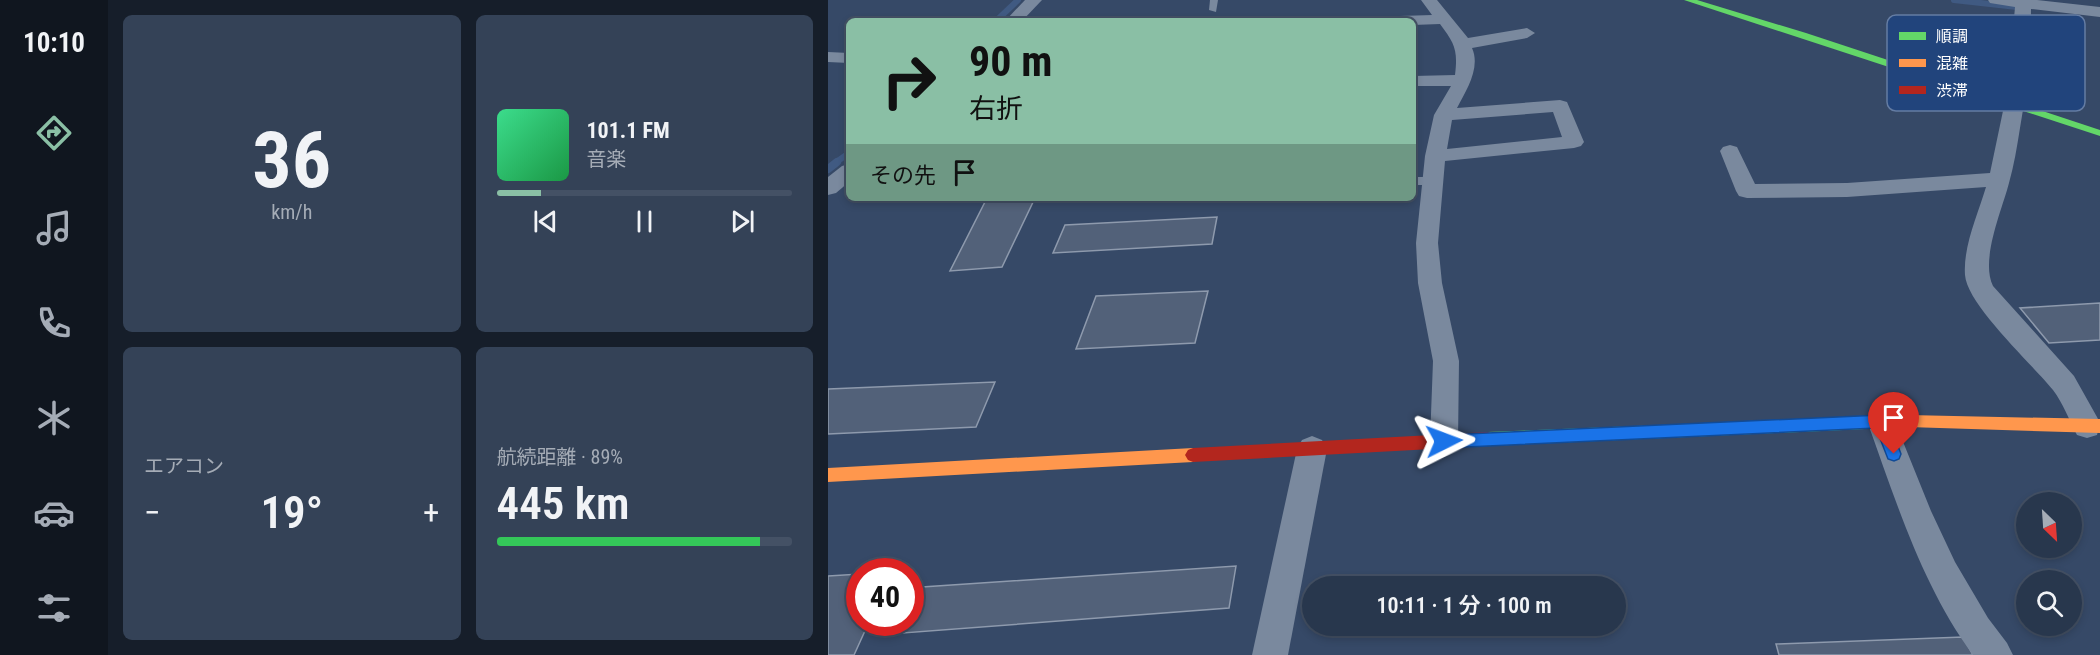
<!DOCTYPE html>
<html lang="ja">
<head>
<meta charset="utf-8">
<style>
	body { margin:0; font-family:"Roboto Condensed","Noto Sans JP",sans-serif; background:#344257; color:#f1f3f6; height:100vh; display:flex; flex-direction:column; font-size:22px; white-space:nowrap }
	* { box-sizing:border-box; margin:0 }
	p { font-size:20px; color:#a5acb6 }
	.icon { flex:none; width:33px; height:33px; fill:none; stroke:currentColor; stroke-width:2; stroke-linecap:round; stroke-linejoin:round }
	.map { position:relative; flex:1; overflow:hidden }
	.details { display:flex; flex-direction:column; gap:15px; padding:15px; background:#161e2a; width:720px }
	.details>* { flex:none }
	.guide { position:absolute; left:18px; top:18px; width:570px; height:183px; border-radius:9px; box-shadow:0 3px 9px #0003,0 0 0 2px #445165; background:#8abfa5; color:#111; overflow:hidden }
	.needle { width:39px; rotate:155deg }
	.controls { position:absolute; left:1188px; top:492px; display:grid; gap:12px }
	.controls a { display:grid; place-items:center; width:66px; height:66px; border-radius:50%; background:#28374d; box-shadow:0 3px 9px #0003,0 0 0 2px #445165; font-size:30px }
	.speed { position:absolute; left:18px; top:558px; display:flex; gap:12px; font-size:30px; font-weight:700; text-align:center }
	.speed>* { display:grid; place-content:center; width:78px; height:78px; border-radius:50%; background:#28374d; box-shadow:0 3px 9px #0003,0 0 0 2px #445165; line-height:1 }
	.speed .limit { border:9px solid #d22; background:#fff; color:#111 }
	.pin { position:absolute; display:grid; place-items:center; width:51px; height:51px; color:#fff; margin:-62px -26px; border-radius:50% 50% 50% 0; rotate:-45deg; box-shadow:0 0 6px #0007 }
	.pin .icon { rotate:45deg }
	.me { position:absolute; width:66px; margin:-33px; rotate:87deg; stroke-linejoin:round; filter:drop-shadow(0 0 4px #0008) }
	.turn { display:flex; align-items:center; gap:21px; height:126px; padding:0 24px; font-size:27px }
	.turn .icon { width:78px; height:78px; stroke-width:2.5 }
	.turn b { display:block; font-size:42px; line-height:51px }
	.then { display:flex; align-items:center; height:57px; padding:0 24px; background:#0003; gap:12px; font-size:22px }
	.big { font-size:45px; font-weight:600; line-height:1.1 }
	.details .widget { flex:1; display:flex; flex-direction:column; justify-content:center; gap:9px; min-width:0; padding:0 21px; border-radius:9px; background:#344257 }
	.details .dial { align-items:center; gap:0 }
	.dial b { font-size:78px; line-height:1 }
	.song { display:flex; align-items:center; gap:18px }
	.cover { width:72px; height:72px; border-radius:9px; background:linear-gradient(135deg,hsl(150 70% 55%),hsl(140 70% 35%)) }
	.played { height:6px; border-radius:3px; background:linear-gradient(90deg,#8abfa5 15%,#445165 15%) }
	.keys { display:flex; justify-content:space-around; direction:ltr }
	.heat { display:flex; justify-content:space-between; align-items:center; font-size:33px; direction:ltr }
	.charge { height:9px; border-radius:4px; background:linear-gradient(90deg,#34c759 89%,#445165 0) }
	.details .tiles { flex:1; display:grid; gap:15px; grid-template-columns:repeat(2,1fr) }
	.trip { position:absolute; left:474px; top:576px; width:324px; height:60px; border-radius:30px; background:#28374d; box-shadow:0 3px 9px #0003,0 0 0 2px #445165; font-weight:600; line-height:60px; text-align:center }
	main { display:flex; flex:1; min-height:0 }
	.tab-bar { display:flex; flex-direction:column; width:108px; justify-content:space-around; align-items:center; background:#10161f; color:#a5acb6 }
	.tab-bar .icon { width:42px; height:42px }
	.tab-bar .on { color:#8abfa5 }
	.tab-bar b { font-size:27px; color:#f1f3f6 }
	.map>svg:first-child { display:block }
</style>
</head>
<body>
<main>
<nav class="tab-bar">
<b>10:10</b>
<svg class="icon on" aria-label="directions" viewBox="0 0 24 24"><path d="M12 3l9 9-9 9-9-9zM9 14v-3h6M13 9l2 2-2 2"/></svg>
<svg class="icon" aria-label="music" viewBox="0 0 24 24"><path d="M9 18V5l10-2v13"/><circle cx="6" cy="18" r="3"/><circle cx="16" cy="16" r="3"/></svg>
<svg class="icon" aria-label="phone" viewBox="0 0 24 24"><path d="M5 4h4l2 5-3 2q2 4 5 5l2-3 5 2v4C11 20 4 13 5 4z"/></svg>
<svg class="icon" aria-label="climate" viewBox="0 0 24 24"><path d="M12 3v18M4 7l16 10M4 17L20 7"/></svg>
<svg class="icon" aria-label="car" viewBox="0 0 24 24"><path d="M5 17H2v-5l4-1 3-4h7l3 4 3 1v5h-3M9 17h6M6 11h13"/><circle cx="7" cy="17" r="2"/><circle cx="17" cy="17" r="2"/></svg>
<svg class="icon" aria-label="filters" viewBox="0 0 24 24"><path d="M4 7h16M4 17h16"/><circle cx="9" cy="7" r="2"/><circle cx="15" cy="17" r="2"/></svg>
</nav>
<section class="details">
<div class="tiles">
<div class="widget dial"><b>36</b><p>km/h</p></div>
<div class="widget">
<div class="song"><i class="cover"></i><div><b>101.1 FM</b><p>音楽</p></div></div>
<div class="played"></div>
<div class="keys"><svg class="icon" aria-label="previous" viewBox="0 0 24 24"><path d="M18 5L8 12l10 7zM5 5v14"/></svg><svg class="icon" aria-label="pause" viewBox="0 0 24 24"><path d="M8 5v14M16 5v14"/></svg><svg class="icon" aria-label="next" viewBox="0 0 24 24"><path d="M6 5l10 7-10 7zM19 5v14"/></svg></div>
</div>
<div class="widget"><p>エアコン</p>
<div class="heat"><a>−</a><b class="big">19°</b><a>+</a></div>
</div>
<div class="widget"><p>航続距離 · 89%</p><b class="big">445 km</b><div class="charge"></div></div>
</div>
</section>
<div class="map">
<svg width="1272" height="655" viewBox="0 0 1272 655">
	<rect width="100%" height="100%" fill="#364967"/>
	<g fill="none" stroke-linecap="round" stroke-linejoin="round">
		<g stroke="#405a82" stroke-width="6">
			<path d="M 1126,0 L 1198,8"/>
			<path d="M 168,21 L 190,0"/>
			<path d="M 7,163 L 21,153"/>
		</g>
		<path stroke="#405a82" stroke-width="8" d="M 0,169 L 9,162"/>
	</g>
	<g fill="#526179" stroke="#8e9aad" stroke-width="1.5">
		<path d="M 159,198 L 207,198 L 174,267 L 122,271 Z"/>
		<path d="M 389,217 L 384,244 L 225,253 L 237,225 Z"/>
		<path d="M 380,291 L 367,343 L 248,349 L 268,296 Z"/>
		<path d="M 1272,303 L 1272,340 L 1221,343 L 1192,308 Z"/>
		<path d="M 167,382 L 148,427 L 0,434 L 0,389 Z"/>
		<path d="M 408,566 L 401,608 L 75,633 L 79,622 L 82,622 L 82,615 L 94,587 Z"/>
		<path d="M 32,574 L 32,622 L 41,622 L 26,655 L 0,655 L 0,576 Z"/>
		<path d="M 1135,637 L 1145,655 L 951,655 L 948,644 Z"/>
	</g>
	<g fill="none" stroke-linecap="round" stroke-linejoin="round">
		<g fill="#7a899e" fill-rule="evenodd">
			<path d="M 382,0 L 390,0 L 388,12 L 381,10 Z"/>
			<path d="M 585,177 L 605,177 L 611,181 L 605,185 L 585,185 Z"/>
		</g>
		<g fill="#7a899e" fill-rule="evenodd">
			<path d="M 197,0 L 214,0 L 194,21 L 177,21 Z"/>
			<path d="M 593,0 L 609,0 L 640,38 L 699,28 L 707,33 L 699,38 L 644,48 C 653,68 638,91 629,108 L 732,100 L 739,102 L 756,142 L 753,146 L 746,148 L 617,161 L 610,243 L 614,283 L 631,361 L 630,441 L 626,450 L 616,454 L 606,450 L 602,441 L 605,361 L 590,283 L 588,243 L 597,156 L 606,115 L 623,86 L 585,86 L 585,76 L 627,75 C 630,50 627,44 612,24 L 585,25 L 585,21 L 564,21 L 572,16 L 604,15 ZM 725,112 L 734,137 L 619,149 L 624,120 Z"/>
			<path d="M 1160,0 L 1209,0 L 1272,7 L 1272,17 L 1203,9 C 1203,49 1199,89 1192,128 C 1189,147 1186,165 1181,183 C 1174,210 1152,260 1165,286 L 1246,376 L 1269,417 L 1272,423 L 1269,435 L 1259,438 L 1249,435 C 1241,420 1235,403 1225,390 C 1205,365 1139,305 1137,275 C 1135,246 1150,214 1158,187 L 1019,197 L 919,198 L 911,196 L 908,191 L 892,151 L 895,147 L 902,145 L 909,147 L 927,184 L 1019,183 L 1162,173 L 1180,87 L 1187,7 L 1162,3 Z"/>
			<path d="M 0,52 L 21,53 L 21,63 L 0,62 Z"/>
			<path d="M 21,164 L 21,182 L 8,193 L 0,195 L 0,177 L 14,166 Z"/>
			<path d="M 1053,409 L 1063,412 L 1103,511 L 1127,562 L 1160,618 L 1179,643 L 1185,655 L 1145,655 C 1094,586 1068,501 1039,421 L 1043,412 Z"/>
			<path d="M 484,436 L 494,440 L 499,449 L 460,655 L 424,655 L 469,449 L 474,440 Z"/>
		</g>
		<g fill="#63d668" fill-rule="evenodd">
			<path d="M 856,0 L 869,0 L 978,33 L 1272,130 L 1272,136 Z"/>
			<path d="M 1080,415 L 1085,416 L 1087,421 L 1085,426 L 1080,427 L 660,446 L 655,444 L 652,439 L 655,434 L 660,432 Z"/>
		</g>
		<g fill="#ff974d" fill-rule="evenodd">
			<path d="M 1080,415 L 1272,419 L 1272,433 L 1080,427 L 1075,426 L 1073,421 L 1075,416 Z"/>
			<path d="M 365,448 L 370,450 L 373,455 L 370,460 L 365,462 L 0,482 L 0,468 Z"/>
		</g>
		<path fill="#b3261e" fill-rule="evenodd" d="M 660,432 L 665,434 L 668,439 L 665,444 L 660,446 L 365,462 L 360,460 L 357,455 L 360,450 L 365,448 Z"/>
	</g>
	<path fill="#1a73e8" stroke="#114b97" stroke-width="1.5" d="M 1053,415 L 1059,417 L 1073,454 L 1071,459 L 1066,461 L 1060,459 L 1048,428 L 616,448 L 610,446 L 608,441 L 610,437 L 616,435 Z"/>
	<rect x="1059" y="15" width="198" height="96" rx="9" fill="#21447c" stroke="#647ca3" stroke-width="1.5"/>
	<rect x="1071" y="32" width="27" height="8" fill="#63d668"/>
	<rect x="1071" y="59" width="27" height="8" fill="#ff974d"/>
	<rect x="1071" y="86" width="27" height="8" fill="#b3261e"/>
	<g font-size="16" fill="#fff">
		<text x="1108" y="42">順調</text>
		<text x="1108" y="69">混雑</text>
		<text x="1108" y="96">渋滞</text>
	</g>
</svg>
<div class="controls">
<a><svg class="needle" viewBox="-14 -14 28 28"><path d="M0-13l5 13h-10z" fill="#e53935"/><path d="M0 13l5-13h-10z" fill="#a5acb6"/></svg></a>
<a><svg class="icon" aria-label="search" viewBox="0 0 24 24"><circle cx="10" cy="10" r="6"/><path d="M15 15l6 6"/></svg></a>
</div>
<div class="speed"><div class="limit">40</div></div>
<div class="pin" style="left:1066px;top:454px;background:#d93025"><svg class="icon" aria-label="arrive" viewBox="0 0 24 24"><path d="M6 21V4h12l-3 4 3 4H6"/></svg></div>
<svg class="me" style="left:616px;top:441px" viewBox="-20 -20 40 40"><path d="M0-17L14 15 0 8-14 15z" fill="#1a73e8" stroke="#fff" stroke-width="4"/></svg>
<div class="trip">10:11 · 1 分 · 100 m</div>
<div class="guide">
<div class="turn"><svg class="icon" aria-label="right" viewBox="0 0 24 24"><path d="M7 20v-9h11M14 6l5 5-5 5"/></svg><div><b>90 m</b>右折</div></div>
<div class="then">その先<svg class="icon" aria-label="arrive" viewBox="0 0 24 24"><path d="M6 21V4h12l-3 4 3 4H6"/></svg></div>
</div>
</div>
</main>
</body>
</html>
